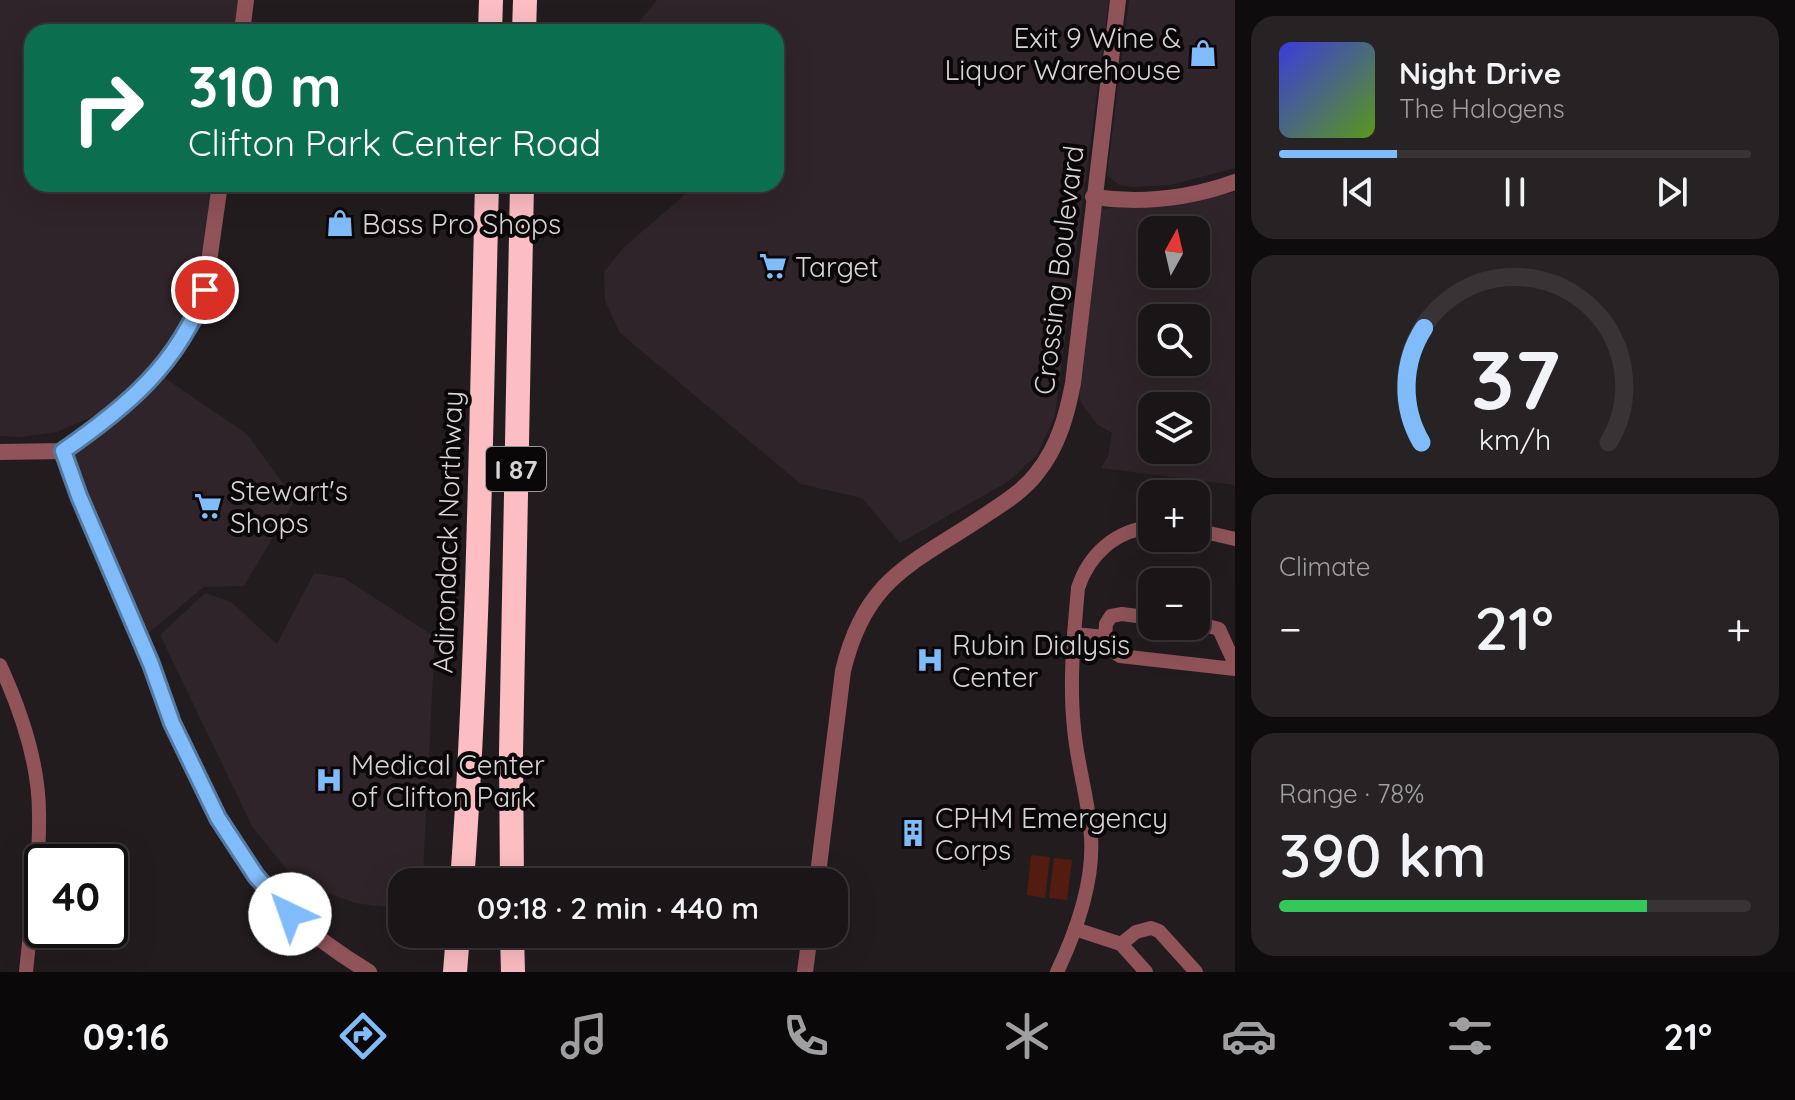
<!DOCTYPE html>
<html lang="en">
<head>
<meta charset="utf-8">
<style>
	body { margin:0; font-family:Quicksand,sans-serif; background:#272223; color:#f1f3f6; height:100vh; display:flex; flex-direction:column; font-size:30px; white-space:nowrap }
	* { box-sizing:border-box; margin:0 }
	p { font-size:26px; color:#9f9fa1 }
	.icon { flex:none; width:44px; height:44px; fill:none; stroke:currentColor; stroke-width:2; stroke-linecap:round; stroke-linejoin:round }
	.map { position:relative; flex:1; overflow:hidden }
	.panel { display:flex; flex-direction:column; gap:16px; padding:16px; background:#0e0c0c; width:560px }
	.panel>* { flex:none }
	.top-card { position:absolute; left:24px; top:24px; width:760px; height:168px; border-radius:24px; box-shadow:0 8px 32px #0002,0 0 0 2px #383435; background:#0b6e4f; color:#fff; overflow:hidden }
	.needle { width:52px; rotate:8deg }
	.buttons { position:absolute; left:1138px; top:216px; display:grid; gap:16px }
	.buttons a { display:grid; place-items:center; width:72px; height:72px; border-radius:16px; background:#1a1516; box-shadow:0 8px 32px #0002,0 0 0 2px #383435; font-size:40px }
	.speed { position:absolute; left:24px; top:844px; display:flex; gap:16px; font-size:40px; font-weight:700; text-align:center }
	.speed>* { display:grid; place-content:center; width:104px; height:104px; border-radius:50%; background:#1a1516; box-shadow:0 8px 32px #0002,0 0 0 2px #383435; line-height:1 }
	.speed .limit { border:4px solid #111; border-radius:12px; background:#fff; color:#111 }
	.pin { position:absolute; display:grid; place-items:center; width:68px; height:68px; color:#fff; margin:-34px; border:4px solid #fff; border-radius:50%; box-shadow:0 2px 8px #0007 }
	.me { position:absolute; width:88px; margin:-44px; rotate:318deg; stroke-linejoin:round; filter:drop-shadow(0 0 6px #0008) }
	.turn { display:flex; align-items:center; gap:28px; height:168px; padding:0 32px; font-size:36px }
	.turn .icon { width:104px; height:104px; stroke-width:2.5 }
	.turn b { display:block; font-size:56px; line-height:68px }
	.big { font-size:60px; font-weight:600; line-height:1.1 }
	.panel .tile { flex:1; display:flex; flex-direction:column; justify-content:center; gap:12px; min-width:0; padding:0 28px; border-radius:24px; background:#272223 }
	.panel .dial { align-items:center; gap:0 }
	.dial svg { height:208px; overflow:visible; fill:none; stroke:#383435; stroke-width:7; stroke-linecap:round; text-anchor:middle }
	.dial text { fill:#f1f3f6; stroke:none }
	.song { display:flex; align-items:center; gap:24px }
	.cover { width:96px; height:96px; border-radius:12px; background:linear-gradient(135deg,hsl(240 70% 55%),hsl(90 70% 35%)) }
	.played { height:8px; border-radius:4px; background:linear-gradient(90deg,#81bcfa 25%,#383435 25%) }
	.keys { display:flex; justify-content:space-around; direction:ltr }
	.heat { display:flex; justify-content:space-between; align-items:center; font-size:44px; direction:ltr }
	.charge { height:12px; border-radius:6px; background:linear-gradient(90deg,#34c759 78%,#383435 0) }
	.trip { position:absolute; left:388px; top:868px; width:460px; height:80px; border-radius:24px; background:#1a1516; box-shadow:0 8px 32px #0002,0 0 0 2px #383435; font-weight:600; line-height:80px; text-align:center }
	.menu { display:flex; height:128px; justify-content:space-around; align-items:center; background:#0a0809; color:#9f9fa1 }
	.menu .icon { width:56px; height:56px }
	.menu .current { color:#81bcfa }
	.menu b { font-size:36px; color:#f1f3f6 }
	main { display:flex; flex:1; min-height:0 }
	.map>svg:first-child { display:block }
</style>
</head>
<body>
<main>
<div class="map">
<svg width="1235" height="972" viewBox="0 0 1235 972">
	<rect width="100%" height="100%" fill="#221c1e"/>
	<g fill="#2f2429" fill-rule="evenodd">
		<path d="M 0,0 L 240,0 L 235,32 L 32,32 L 32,184 L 214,184 L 193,303 L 156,362 L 101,413 L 57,432 L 20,437 L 0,436 Z"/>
		<path d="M 657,0 L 1109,0 L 1055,416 L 1037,455 L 1009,481 L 900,543 L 862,498 L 801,484 L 620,333 L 605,301 L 604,272 L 624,247 L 680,199 L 694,184 L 776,184 L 776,32 L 631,32 Z"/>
		<path d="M 1129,0 L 1235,0 L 1235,168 L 1171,185 L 1133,187 L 1119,185 L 1107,175 Z"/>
		<path d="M 1235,192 L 1235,485 L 1101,468 L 1108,456 L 1112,433 L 1097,424 L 1081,403 L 1079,393 L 1101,209 L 1218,196 ZM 1152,230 L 1196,230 L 1196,274 L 1152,274 ZM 1152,318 L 1196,318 L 1196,362 L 1152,362 ZM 1152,406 L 1196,406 L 1196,450 L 1152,450 Z"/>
		<path d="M 162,376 L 247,434 L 295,500 L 244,586 L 204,587 L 146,635 L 72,453 Z"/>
		<path d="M 314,573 L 344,578 L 435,637 L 423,873 L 414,882 L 402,882 L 402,895 L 384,907 L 355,903 L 297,882 L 253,828 L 160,635 L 205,593 L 231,602 L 277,644 Z"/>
	</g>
	<g fill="#531c11">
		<path d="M 1031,855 L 1050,857 L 1045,898 L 1027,895 Z"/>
		<path d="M 1054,858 L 1072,860 L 1067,900 L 1049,898 Z"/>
	</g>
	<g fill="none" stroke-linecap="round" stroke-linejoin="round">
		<g stroke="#90535a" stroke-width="14">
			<path d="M 1196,530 L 1235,539"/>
			<path d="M 1196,623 L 1219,629 L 1235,664"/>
			<path d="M 1074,634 L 1105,637 L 1107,647 L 1120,656 L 1235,669"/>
			<path d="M 1105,637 L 1106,624 L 1111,616 L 1122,614 L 1152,618"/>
			<path d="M 0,665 C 21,711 39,762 39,813 C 40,865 31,919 26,972"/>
			<path d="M 1075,929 L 1121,944 L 1146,972"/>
			<path d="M 1121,944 L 1136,932 L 1151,928 L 1159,931 L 1196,972"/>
			<path d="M 1057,972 C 1076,932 1094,882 1091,837 C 1089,800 1077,765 1074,728 C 1069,681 1074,634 1078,588 C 1089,554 1116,530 1152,527"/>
		</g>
		<g stroke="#90535a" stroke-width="16">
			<path d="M 242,32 L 246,0"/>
			<path d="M 1093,197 C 1143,204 1188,199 1235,182"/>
			<path d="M 63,451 C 88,522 120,590 149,660 C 158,680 164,702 172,723 C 201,791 236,863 290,914 C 314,936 341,955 369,972"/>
			<path d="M 0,452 L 63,451 L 89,433 L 154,376 L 170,358 L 195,320 L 205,290 L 220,184"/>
			<path d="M 817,882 L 843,671 C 866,574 916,563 990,512 C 1007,501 1025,489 1037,473 C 1058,447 1067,415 1073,383 L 1118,0"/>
			<path d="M 805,972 L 810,934"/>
		</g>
		<g stroke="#fcbdc3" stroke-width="24">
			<path d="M 490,32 L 491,0"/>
			<path d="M 524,32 L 525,0"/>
			<path d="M 462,882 C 479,650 481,417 487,184"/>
			<path d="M 512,882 L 511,753 L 522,184"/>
			<path d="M 512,934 L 513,972"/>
			<path d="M 455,972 L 458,934"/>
		</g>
	</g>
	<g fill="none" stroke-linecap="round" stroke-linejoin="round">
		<g stroke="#547aa2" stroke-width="20">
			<path id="route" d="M 205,290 C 179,364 125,408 63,451 L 79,496 L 151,664 L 172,723 L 218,818 L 256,876 L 290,914"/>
		</g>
		<use href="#route" stroke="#81bcfa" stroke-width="14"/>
	</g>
	<defs>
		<g id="shop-bare" transform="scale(2.16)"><path d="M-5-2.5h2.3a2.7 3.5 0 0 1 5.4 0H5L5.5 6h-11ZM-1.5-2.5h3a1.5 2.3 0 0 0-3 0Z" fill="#81bcfa" stroke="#0a0708" stroke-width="2.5" paint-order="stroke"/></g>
		<g id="supermarket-bare" transform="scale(2.16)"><path d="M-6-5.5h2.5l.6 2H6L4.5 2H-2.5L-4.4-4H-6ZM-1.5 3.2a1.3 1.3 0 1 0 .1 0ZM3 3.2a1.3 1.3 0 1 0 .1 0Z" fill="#81bcfa" stroke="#0a0708" stroke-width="2.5" paint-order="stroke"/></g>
		<g id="hospital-bare" transform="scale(2.16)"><path d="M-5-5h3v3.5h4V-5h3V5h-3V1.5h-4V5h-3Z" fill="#81bcfa" stroke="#0a0708" stroke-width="2.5" paint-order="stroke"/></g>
		<g id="building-bare" transform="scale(2.16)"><path d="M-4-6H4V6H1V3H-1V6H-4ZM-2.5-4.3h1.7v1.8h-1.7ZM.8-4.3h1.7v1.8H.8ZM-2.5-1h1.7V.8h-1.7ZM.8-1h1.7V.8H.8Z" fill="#81bcfa" stroke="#0a0708" stroke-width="2.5" paint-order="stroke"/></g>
	</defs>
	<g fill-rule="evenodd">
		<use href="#shop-bare" x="1203" y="53"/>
		<use href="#shop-bare" x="340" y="223"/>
		<use href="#supermarket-bare" x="773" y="266"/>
		<use href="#supermarket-bare" x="208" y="506"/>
		<use href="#hospital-bare" x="930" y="660"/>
		<use href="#hospital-bare" x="329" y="780"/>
		<use href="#building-bare" x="913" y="833"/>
	</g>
	<g text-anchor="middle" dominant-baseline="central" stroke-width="8" stroke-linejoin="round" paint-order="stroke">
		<rect fill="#0a0708" stroke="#9a9698" stroke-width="2" x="486" y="447" width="60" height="44" rx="6"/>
		<g font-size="26" font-weight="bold" fill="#d8d3d5">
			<text x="516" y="469">I 87</text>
		</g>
		<g font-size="28" fill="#d8d3d5" stroke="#0a0708" text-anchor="start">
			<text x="1181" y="37" text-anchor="end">Exit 9 Wine &amp;<tspan x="1181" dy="32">Liquor Warehouse</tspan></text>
			<text x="362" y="223">Bass Pro Shops</text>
			<text x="795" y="266">Target</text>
			<text x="230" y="490">Stewart's<tspan x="230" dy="32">Shops</tspan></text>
			<text x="952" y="644">Rubin Dialysis<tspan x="952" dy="32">Center</tspan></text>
			<text x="351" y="764">Medical Center<tspan x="351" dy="32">of Clifton Park</tspan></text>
			<text x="935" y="817">CPHM Emergency<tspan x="935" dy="32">Corps</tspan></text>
		</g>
		<g font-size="28" fill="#d8d3d5" stroke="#0a0708">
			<text transform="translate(1058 270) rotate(-83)">Crossing Boulevard</text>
			<text transform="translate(447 532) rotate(-88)">Adirondack Northway</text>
		</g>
	</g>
</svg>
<div class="buttons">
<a><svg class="needle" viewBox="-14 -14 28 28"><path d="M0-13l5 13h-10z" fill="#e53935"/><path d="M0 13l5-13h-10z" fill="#9f9fa1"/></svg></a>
<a><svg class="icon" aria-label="search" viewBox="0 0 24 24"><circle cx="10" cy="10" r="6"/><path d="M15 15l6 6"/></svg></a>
<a><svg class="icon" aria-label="layers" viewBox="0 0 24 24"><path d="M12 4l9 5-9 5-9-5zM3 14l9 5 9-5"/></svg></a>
<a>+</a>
<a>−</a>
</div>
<div class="speed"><div class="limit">40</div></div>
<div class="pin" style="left:205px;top:290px;background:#d93025"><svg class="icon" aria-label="arrive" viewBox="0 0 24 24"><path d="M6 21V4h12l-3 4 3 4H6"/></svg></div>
<svg class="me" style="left:290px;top:914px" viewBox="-20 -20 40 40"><circle r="19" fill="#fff"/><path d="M0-13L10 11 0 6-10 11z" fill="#81bcfa"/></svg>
<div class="trip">09:18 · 2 min · 440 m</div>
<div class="top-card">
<div class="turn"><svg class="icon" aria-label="right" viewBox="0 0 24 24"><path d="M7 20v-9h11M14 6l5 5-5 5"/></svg><div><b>310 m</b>Clifton Park Center Road</div></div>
</div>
</div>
<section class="panel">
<div class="tile">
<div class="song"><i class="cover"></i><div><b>Night Drive</b><p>The Halogens</p></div></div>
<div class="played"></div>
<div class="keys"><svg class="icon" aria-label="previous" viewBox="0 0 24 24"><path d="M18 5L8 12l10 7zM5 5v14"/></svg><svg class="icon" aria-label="pause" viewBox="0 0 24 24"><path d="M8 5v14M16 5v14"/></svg><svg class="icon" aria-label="next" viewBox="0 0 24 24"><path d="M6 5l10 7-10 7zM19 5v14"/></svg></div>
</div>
<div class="tile dial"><svg viewBox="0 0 100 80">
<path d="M14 69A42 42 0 1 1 86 69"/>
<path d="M14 69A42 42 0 0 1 15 25" stroke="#81bcfa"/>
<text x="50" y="56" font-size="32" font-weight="700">37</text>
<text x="50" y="72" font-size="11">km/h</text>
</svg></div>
<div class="tile"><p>Climate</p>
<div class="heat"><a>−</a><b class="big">21°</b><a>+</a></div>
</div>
<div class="tile"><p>Range · 78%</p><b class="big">390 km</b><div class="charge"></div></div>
</section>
</main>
<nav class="menu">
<b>09:16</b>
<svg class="icon current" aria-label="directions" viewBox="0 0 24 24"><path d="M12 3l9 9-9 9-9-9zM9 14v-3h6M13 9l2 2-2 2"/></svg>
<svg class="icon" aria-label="music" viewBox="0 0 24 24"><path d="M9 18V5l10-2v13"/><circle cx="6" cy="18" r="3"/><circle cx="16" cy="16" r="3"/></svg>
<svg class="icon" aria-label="phone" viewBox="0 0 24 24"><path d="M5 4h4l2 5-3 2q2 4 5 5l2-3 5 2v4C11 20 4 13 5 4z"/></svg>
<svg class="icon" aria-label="climate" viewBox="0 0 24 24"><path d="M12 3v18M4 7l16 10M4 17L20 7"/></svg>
<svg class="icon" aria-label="car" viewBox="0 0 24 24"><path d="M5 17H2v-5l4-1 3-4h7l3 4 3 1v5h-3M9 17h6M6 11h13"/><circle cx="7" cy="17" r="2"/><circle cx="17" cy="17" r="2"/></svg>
<svg class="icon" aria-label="filters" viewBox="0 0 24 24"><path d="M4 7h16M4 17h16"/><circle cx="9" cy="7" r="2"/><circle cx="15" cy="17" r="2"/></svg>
<b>21°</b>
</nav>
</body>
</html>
